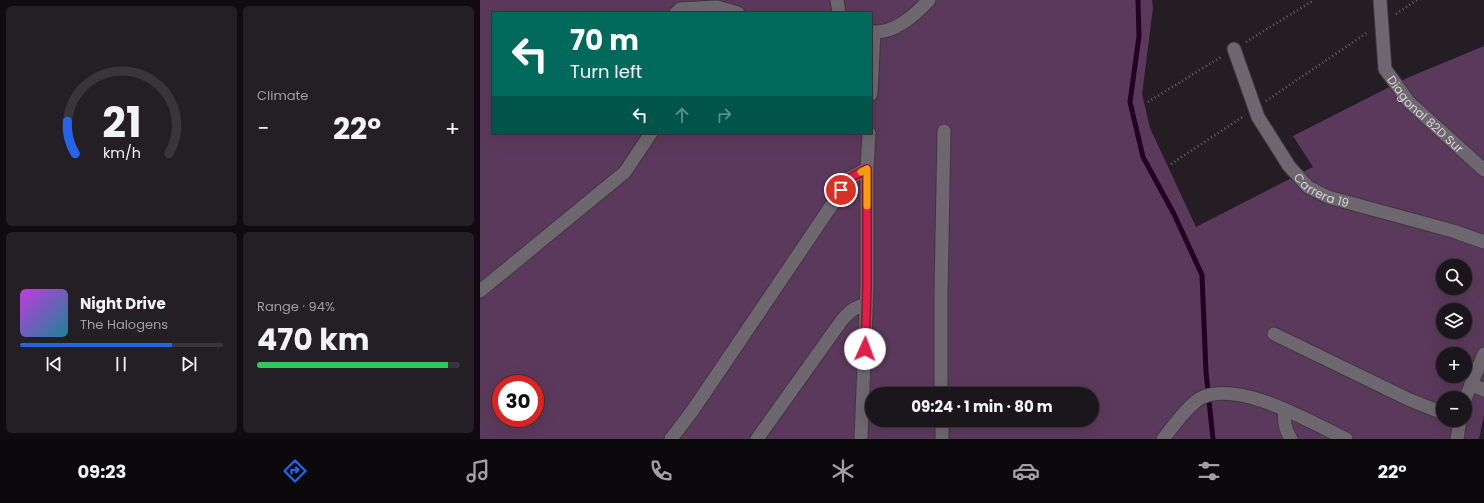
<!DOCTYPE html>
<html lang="en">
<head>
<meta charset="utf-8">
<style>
	body { margin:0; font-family:Poppins,sans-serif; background:#241f24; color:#f1f3f6; height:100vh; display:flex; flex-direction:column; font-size:15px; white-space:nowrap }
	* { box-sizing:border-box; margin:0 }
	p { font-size:13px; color:#a09fa3 }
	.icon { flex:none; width:22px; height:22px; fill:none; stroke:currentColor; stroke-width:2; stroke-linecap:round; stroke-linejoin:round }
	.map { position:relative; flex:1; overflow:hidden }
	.details { display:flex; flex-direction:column; gap:6px; padding:6px; background:#0f0c0f; width:480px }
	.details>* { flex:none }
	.guide { position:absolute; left:12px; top:12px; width:380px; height:122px; border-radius:0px; box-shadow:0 4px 16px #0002,0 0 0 1px #39353a; background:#00695c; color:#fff; overflow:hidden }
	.fabs { position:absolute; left:956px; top:259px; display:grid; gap:8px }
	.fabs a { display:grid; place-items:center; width:36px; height:36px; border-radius:50%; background:#1b161b; box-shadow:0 4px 16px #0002,0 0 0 1px #39353a; font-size:20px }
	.speed { position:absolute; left:12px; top:375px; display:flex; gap:8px; font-size:20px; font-weight:700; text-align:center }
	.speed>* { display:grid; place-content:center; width:52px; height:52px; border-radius:50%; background:#1b161b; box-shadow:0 4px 16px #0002,0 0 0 1px #39353a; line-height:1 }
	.speed .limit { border:6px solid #d22; background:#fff; color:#111 }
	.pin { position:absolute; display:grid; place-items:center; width:34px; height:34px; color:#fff; margin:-17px; border:2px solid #fff; border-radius:50%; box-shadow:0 1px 4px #0007 }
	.me { position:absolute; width:44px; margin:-22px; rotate:2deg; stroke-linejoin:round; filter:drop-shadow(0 0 3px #0008) }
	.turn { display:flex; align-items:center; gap:14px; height:84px; padding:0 12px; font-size:18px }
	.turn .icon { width:52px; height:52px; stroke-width:2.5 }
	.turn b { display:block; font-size:28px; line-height:34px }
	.lanes { display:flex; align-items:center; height:38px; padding:0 12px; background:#0003; justify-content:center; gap:20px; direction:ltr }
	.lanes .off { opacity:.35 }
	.big { font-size:30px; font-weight:700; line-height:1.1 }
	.details .widget { flex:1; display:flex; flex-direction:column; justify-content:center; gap:6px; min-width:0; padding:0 14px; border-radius:6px; background:#241f24 }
	.details .dial { align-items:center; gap:0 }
	.dial svg { height:104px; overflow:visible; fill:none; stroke:#39353a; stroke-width:7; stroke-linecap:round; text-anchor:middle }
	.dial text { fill:#f1f3f6; stroke:none }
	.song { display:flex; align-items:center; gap:12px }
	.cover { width:48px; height:48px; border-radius:6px; background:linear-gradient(135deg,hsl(290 70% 55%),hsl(190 70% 35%)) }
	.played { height:4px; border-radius:2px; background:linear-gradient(90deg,#2563eb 75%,#39353a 75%) }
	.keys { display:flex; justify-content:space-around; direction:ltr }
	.heat { display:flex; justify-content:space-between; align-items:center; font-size:22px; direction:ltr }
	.charge { height:6px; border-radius:3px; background:linear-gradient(90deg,#34c759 94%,#39353a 0) }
	.details .tiles { flex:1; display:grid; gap:6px; grid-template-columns:repeat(2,1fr) }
	.trip { position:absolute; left:385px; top:387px; width:234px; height:40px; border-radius:20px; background:#1b161b; box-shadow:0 4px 16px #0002,0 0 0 1px #39353a; font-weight:700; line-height:40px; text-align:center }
	.dock { display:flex; height:64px; justify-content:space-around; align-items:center; background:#0b090b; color:#a09fa3 }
	.dock .icon { width:28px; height:28px }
	.dock .active { color:#2563eb }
	.dock b { font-size:18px; color:#f1f3f6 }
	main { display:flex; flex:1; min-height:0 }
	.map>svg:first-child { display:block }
</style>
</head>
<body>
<main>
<section class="details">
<div class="tiles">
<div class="widget dial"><svg viewBox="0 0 100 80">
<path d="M14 69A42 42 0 1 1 86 69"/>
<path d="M14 69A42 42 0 0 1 8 44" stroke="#2563eb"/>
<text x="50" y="56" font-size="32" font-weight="700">21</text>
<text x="50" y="72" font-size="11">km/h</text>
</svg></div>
<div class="widget"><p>Climate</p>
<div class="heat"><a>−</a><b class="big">22°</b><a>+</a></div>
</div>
<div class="widget">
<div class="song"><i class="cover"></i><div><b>Night Drive</b><p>The Halogens</p></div></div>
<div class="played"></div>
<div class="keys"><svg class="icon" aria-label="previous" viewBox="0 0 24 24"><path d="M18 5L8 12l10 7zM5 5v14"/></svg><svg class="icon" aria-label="pause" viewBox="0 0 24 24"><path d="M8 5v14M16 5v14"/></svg><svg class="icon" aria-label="next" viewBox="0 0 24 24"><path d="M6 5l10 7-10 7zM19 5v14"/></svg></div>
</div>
<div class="widget"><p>Range · 94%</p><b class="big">470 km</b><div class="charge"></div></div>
</div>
</section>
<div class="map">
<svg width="1004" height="439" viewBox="0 0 1004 439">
	<rect width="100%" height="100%" fill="#241d24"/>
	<path fill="#5b395c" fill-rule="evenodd" d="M 0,0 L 672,0 L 673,8 L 662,94 L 670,128 L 716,227 L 833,167 L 813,136 L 927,78 L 1004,46 L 1004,415 L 999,439 L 0,439 ZM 13,13 L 391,13 L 391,133 L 13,133 ZM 963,266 L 985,266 L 985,288 L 963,288 ZM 963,310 L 985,310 L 985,332 L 963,332 ZM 963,354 L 985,354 L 985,376 L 963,376 ZM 21,384 L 55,384 L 55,418 L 21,418 ZM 392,394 L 612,394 L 612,420 L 392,420 ZM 963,398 L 985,398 L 985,420 L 963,420 Z"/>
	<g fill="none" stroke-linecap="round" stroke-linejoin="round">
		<path stroke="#220024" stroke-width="5" d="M 658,0 L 659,36 L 650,102 L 663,157 L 694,214 L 722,275 L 726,372 L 733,439"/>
		<g stroke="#3e383e" stroke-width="15">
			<g id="street">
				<path d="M 357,0 L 359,13"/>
				<path id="s1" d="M 900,0 L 905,69 L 929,102 L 1004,170"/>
				<path d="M 196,13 L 200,9 L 237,7 L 258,13"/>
				<path d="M 391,32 C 414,34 434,16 449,0"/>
				<path id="s2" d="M 754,49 L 778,117 L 809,166 L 828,187 L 848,197 L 973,231 L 1004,242"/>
				<path d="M 391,94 L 394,32"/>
				<path d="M 0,291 L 145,172 L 171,133"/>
				<path d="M 794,334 L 930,400 L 963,413"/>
				<path d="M 991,384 L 1004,390"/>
				<path d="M 461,394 L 461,294 L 464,131"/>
				<path d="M 985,399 L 1004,354"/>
				<path d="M 805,410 C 803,421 805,429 811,439"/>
				<path d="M 462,420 L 462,439"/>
				<path d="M 191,439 L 213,410 L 370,178 L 387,169"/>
				<path d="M 277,439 L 362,320 C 369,312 375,306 386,305"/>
				<path d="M 381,439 L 387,286 L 387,169 L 389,133"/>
				<path d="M 683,439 C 692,428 710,402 723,397 C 762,381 830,422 866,439"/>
				<path d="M 977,439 L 980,420"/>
			</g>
		</g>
		<g stroke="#6c656c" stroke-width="2.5" stroke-dasharray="1 3" stroke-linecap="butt">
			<path d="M 916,14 L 937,0"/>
			<path d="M 766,42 L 834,0"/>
			<path d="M 786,101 L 888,32"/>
			<path d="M 668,102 L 741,57"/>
			<path d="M 691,164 L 764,116"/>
		</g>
		<use href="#street" stroke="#6f676f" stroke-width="13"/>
	</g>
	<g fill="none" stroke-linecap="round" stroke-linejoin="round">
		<g stroke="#92132f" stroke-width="10">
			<path id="route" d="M 361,190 L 370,178 L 387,169 L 387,286 L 385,349"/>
		</g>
		<use href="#route" stroke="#e11d48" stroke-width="7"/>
		<path stroke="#f59e0b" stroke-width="7" d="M 381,172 L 387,169 L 387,206"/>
	</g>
	<g text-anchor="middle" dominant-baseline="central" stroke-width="4" stroke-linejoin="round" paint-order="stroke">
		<g font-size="12" fill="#d8d3d8" stroke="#1a141a">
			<text stroke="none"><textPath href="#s1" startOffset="130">Diagonal 82D Sur</textPath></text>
			<text stroke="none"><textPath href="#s2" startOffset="172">Carrera 19</textPath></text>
		</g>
	</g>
</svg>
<div class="fabs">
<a><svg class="icon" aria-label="search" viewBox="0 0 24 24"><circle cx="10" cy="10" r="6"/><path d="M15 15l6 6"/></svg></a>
<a><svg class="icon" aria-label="layers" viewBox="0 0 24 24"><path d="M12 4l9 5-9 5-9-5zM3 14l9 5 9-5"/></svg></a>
<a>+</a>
<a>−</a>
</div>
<div class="speed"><div class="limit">30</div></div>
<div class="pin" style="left:361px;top:190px;background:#d93025"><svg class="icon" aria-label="arrive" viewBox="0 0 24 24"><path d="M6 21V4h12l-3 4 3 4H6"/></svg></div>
<svg class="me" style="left:385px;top:349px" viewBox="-20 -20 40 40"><circle r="19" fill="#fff"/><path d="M0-13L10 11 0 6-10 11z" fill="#e11d48"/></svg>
<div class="trip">09:24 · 1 min · 80 m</div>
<div class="guide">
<div class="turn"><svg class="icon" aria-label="left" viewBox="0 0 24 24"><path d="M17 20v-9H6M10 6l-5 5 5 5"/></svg><div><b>70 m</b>Turn left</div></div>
<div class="lanes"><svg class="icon" aria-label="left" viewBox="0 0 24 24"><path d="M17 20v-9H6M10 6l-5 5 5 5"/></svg><svg class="icon off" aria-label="ahead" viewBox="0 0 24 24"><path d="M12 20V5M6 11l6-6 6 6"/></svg><svg class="icon off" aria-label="right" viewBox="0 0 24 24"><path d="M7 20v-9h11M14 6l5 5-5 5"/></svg></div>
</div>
</div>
</main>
<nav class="dock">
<b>09:23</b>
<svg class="icon active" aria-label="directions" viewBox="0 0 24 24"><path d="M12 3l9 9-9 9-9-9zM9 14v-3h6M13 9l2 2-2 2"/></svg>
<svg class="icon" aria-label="music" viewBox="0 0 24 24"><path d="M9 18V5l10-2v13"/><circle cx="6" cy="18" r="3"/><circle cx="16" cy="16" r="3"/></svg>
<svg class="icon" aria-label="phone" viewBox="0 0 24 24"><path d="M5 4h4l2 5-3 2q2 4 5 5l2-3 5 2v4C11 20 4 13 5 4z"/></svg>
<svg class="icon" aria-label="climate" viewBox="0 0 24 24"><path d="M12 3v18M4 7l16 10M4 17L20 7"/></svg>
<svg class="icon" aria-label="car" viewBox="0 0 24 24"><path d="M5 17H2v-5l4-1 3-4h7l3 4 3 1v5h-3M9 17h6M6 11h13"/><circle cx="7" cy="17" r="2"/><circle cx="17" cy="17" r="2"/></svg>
<svg class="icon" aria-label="filters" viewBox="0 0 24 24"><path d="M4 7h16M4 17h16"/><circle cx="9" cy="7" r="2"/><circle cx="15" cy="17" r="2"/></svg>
<b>22°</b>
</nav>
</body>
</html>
